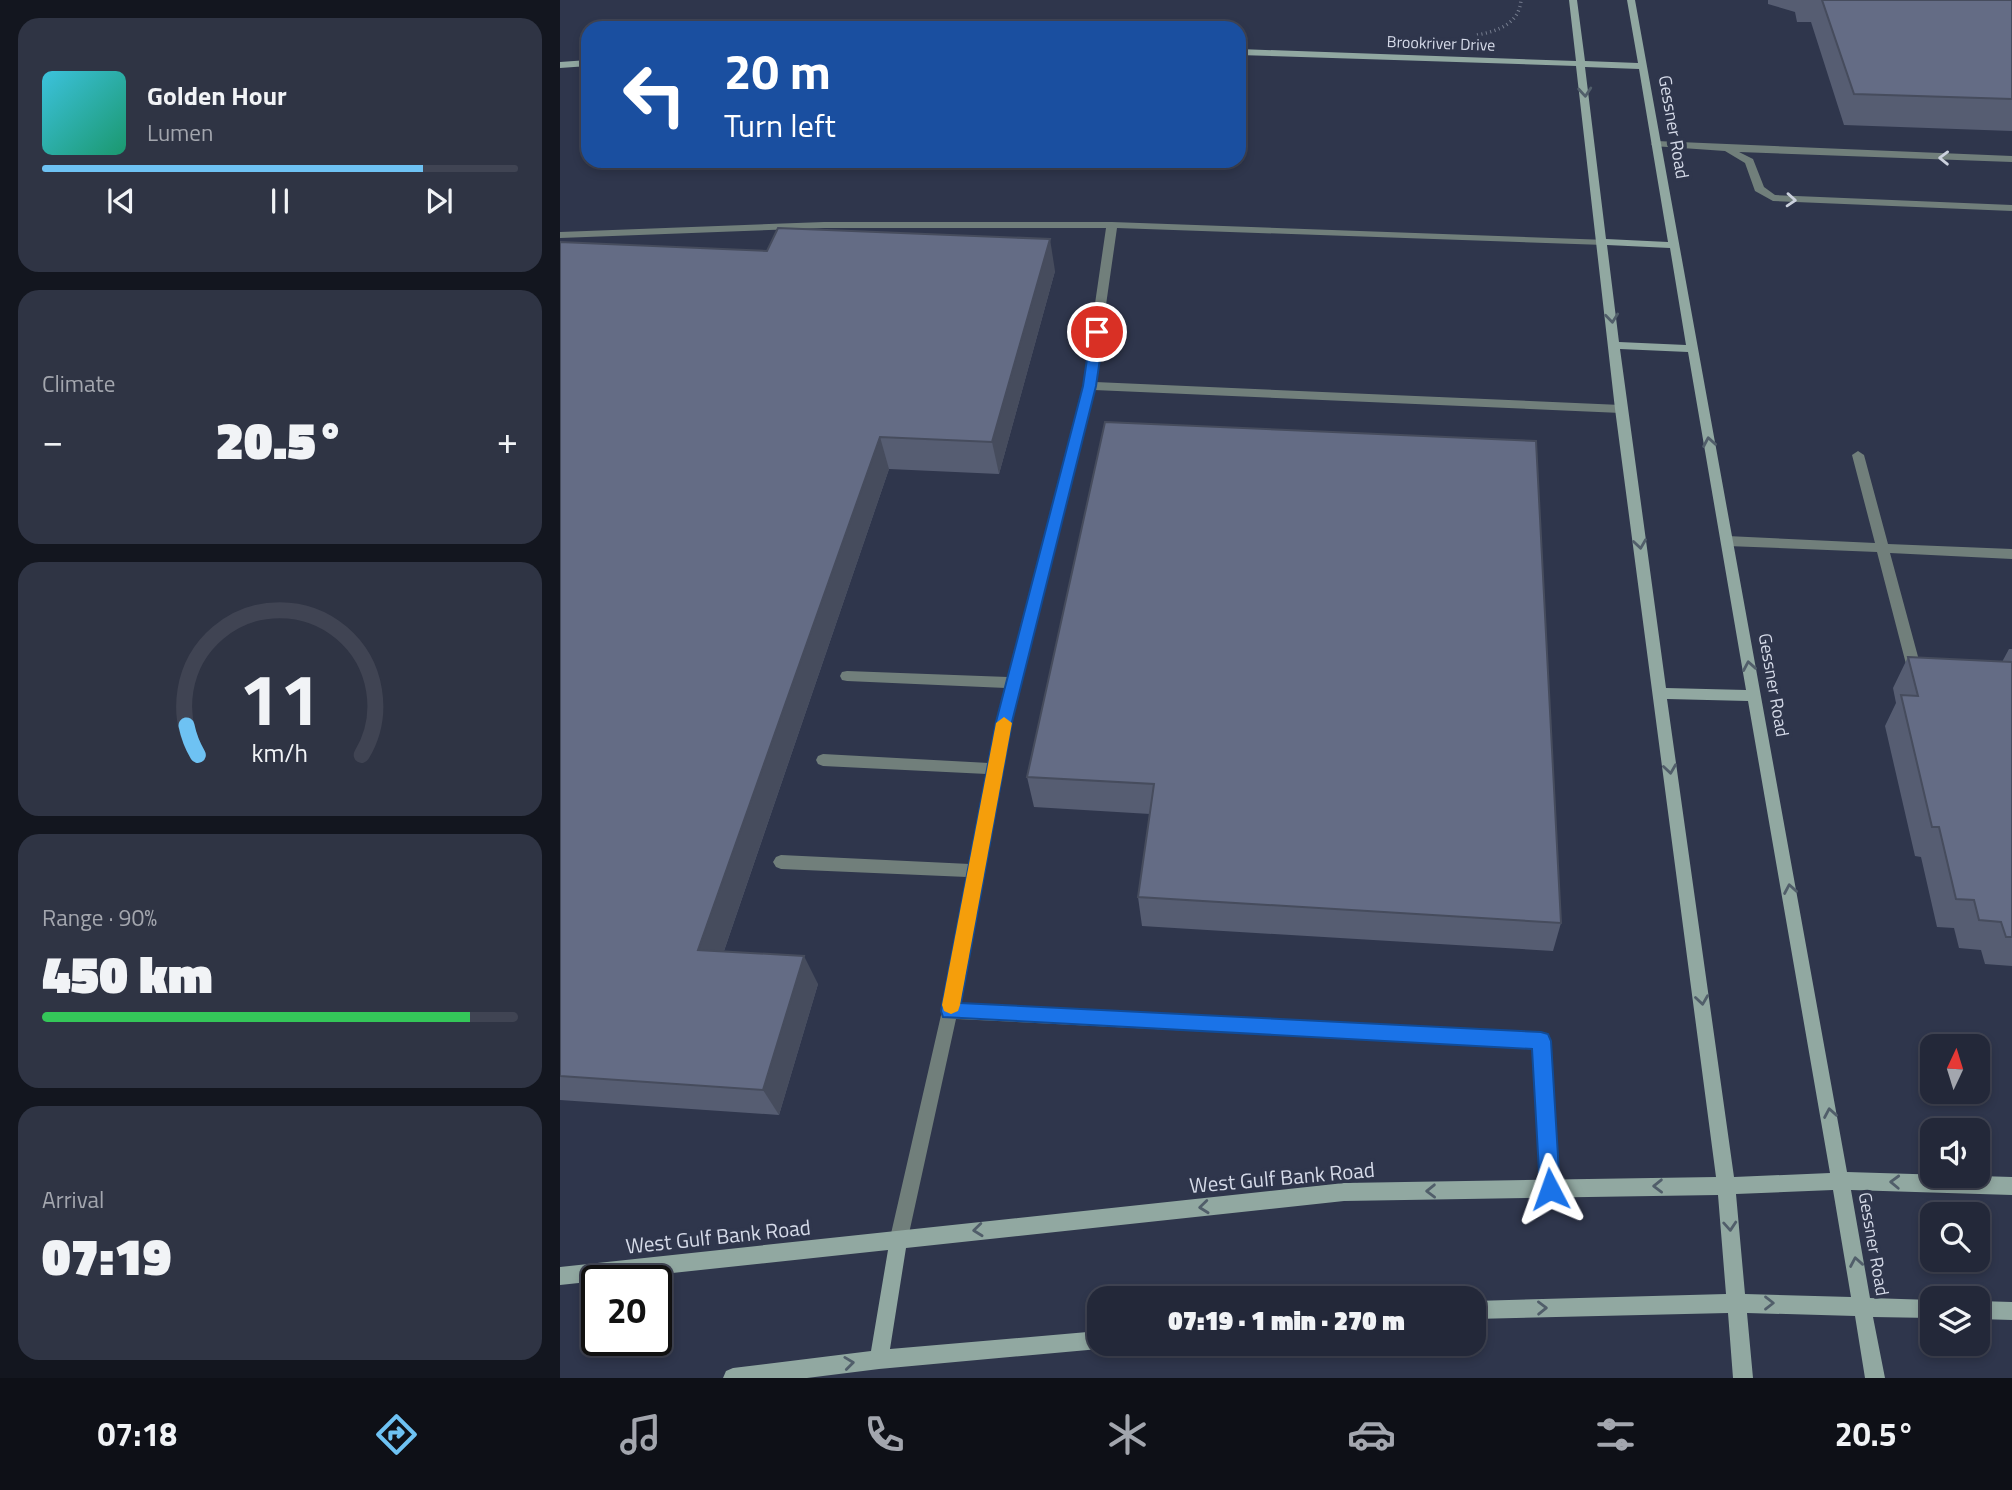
<!DOCTYPE html>
<html lang="en">
<head>
<meta charset="utf-8">
<style>
	body { margin:0; font-family:"Titillium Web",sans-serif; background:#2f3444; color:#f1f3f6; height:100vh; display:flex; flex-direction:column; font-size:26px; white-space:nowrap }
	* { box-sizing:border-box; margin:0 }
	p { font-size:23px; color:#a3a6ae }
	.icon { flex:none; width:38px; height:38px; fill:none; stroke:currentColor; stroke-width:2; stroke-linecap:round; stroke-linejoin:round }
	.map { position:relative; flex:1; overflow:hidden }
	.drawer { display:flex; flex-direction:column; gap:18px; padding:18px; background:#13161f; width:560px }
	.drawer>* { flex:none }
	.top-card { position:absolute; left:21px; top:21px; width:665px; height:147px; border-radius:21px; box-shadow:0 4px 10px #0003,0 0 0 2px #404453; background:#1a4fa0; color:#fff; overflow:hidden }
	.needle { width:46px; rotate:4deg }
	.tools { position:absolute; left:1360px; top:1034px; display:grid; gap:14px }
	.tools a { display:grid; place-items:center; width:70px; height:70px; border-radius:14px; background:#232839; box-shadow:0 4px 10px #0003,0 0 0 2px #404453; font-size:35px }
	.speed { position:absolute; left:21px; top:1265px; display:flex; gap:14px; font-size:35px; font-weight:700; text-align:center }
	.speed>* { display:grid; place-content:center; width:91px; height:91px; border-radius:50%; background:#232839; box-shadow:0 4px 10px #0003,0 0 0 2px #404453; line-height:1 }
	.speed .limit { border:4px solid #111; border-radius:10px; background:#fff; color:#111 }
	.pin { position:absolute; display:grid; place-items:center; width:60px; height:60px; color:#fff; margin:-30px; border:4px solid #fff; border-radius:50%; box-shadow:0 2px 7px #0007 }
	.me { position:absolute; width:77px; margin:-38px; rotate:356deg; stroke-linejoin:round; filter:drop-shadow(0 0 5px #0008) }
	.turn { display:flex; align-items:center; gap:24px; height:147px; padding:0 28px; font-size:32px }
	.turn .icon { width:91px; height:91px; stroke-width:2.5 }
	.turn b { display:block; font-size:49px; line-height:60px }
	.big { font-size:52px; font-weight:800; line-height:1.1 }
	.drawer .tile { flex:1; display:flex; flex-direction:column; justify-content:center; gap:10px; min-width:0; padding:0 24px; border-radius:21px; background:#2f3444 }
	.drawer .dial { align-items:center; gap:0 }
	.dial svg { height:182px; overflow:visible; fill:none; stroke:#404453; stroke-width:7; stroke-linecap:round; text-anchor:middle }
	.dial text { fill:#f1f3f6; stroke:none }
	.song { display:flex; align-items:center; gap:21px }
	.cover { width:84px; height:84px; border-radius:10px; background:linear-gradient(135deg,hsl(190 70% 55%),hsl(160 70% 35%)) }
	.played { height:7px; border-radius:4px; background:linear-gradient(90deg,#6ec2f3 80%,#404453 80%) }
	.keys { display:flex; justify-content:space-around; direction:ltr }
	.heat { display:flex; justify-content:space-between; align-items:center; font-size:38px; direction:ltr }
	.charge { height:10px; border-radius:5px; background:linear-gradient(90deg,#34c759 90%,#404453 0) }
	.trip { position:absolute; left:527px; top:1286px; width:399px; height:70px; border-radius:21px; background:#232839; box-shadow:0 4px 10px #0003,0 0 0 2px #404453; font-weight:800; line-height:70px; text-align:center }
	.tabs { display:flex; height:112px; justify-content:space-around; align-items:center; background:#0e1017; color:#a3a6ae }
	.tabs .icon { width:49px; height:49px }
	.tabs .selected { color:#6ec2f3 }
	.tabs b { font-size:32px; color:#f1f3f6 }
	main { display:flex; flex:1; min-height:0 }
	.map>svg:first-child { display:block }
</style>
</head>
<body>
<main>
<section class="drawer">
<div class="tile">
<div class="song"><i class="cover"></i><div><b>Golden Hour</b><p>Lumen</p></div></div>
<div class="played"></div>
<div class="keys"><svg class="icon" aria-label="previous" viewBox="0 0 24 24"><path d="M18 5L8 12l10 7zM5 5v14"/></svg><svg class="icon" aria-label="pause" viewBox="0 0 24 24"><path d="M8 5v14M16 5v14"/></svg><svg class="icon" aria-label="next" viewBox="0 0 24 24"><path d="M6 5l10 7-10 7zM19 5v14"/></svg></div>
</div>
<div class="tile"><p>Climate</p>
<div class="heat"><a>−</a><b class="big">20.5°</b><a>+</a></div>
</div>
<div class="tile dial"><svg viewBox="0 0 100 80">
<path d="M14 69A42 42 0 1 1 86 69"/>
<path d="M14 69A42 42 0 0 1 9 56" stroke="#6ec2f3"/>
<text x="50" y="56" font-size="32" font-weight="700">11</text>
<text x="50" y="72" font-size="11">km/h</text>
</svg></div>
<div class="tile"><p>Range · 90%</p><b class="big">450 km</b><div class="charge"></div></div>
<div class="tile"><p>Arrival</p><b class="big">07:19</b></div>
</section>
<div class="map">
<svg width="1452" height="1378" viewBox="0 0 1452 1378">
	<rect width="100%" height="100%" fill="#2f364c"/>
	<g fill="none" stroke-linecap="round" stroke-linejoin="round">
		<g stroke="#757c8e" stroke-width="3.5" stroke-dasharray="1 3.5" stroke-linecap="butt">
			<path d="M 273,28 L 566,24 L 656,28"/>
			<path d="M 917,35 C 938,31 959,24 961,0"/>
		</g>
		<g fill="#717f7b" fill-rule="evenodd">
			<path d="M 1096,141 L 1452,156 L 1452,162 L 1179,152 L 1193,159 L 1204,187 L 1215,195 L 1452,205 L 1452,211 L 1213,201 L 1195,191 L 1185,163 L 1165,151 L 1093,146 L 1091,144 Z"/>
			<path d="M 264,222 L 552,222 L 1048,240 L 1048,244 L 1044,245 L 557,228 L 535,382 L 1061,405 L 1067,409 L 1061,413 L 534,390 L 451,722 L 400,1004 L 981,1033 L 987,1036 L 989,1041 L 999,1189 L 996,1195 L 990,1198 L 984,1195 L 981,1189 L 973,1048 L 396,1019 L 348,1238 L 345,1244 L 339,1247 L 333,1244 L 330,1238 L 382,1011 L 407,877 L 221,869 L 216,867 L 213,862 L 216,857 L 221,855 L 410,864 L 427,774 L 263,766 L 258,764 L 256,760 L 258,756 L 263,754 L 429,763 L 446,688 L 287,681 L 282,680 L 280,676 L 282,672 L 287,671 L 448,677 L 523,386 L 546,228 L 264,228 L 0,238 L 0,232 Z"/>
			<path d="M 1298,451 L 1304,455 L 1328,544 L 1452,549 L 1452,559 L 1330,553 L 1360,664 L 1353,669 L 1346,664 L 1317,552 L 1167,546 L 1161,541 L 1167,536 L 1315,543 L 1292,455 Z"/>
		</g>
		<g fill="#91a8a1" fill-rule="evenodd">
			<path d="M 1009,0 L 1017,0 L 1025,61 L 1078,63 L 1067,0 L 1075,0 L 1287,1172 L 1452,1177 L 1452,1195 L 1291,1190 L 1310,1298 L 1372,1300 L 1372,1318 L 1313,1317 L 1325,1378 L 1305,1378 L 1295,1316 L 1187,1313 L 1193,1378 L 1173,1378 L 1168,1313 L 914,1319 L 914,1301 L 1166,1294 L 1158,1195 L 784,1201 L 346,1248 L 330,1349 L 539,1331 L 539,1344 L 547,1344 L 546,1347 L 539,1349 L 319,1369 L 247,1378 L 163,1378 L 166,1371 L 173,1368 L 311,1351 L 328,1250 L 0,1285 L 0,1267 L 784,1183 L 1156,1177 L 1055,409 L 1016,66 L 679,55 L 679,49 L 1016,61 ZM 1025,67 L 1079,69 L 1108,242 L 1046,239 ZM 1047,245 L 1110,248 L 1126,345 L 1059,342 ZM 1060,349 L 1128,352 L 1186,690 L 1106,688 ZM 1107,699 L 1188,701 L 1270,1173 L 1174,1177 ZM 1273,1190 L 1291,1297 L 1185,1294 L 1176,1194 Z"/>
			<path d="M 28,60 L 28,66 L 0,68 L 0,62 Z"/>
			<path d="M 1418,1301 L 1452,1302 L 1452,1320 L 1418,1319 Z"/>
		</g>
	</g>
	<g fill="#565d72">
		<path d="M 1208,0 L 1452,0 L 1452,131 L 1284,125 L 1251,22 L 1237,22 L 1235,12 L 1208,4 Z"/>
		<path d="M 0,242 L 495,271 L 439,474 L 329,469 L 164,951 L 258,984 L 219,1115 L 0,1100 Z"/>
		<path d="M 545,422 L 1001,923 L 993,951 L 582,926 L 578,897 L 590,814 L 474,807 L 467,777 Z"/>
		<path d="M 1449,649 L 1452,649 L 1452,966 L 1425,964 L 1421,950 L 1399,948 L 1394,928 L 1377,927 L 1361,857 L 1355,856 L 1325,726 L 1336,703 L 1333,688 L 1348,657 L 1442,662 Z"/>
	</g>
	<g fill="#464c5d">
		<path d="M 490,239 L 495,271 L 439,474 L 432,442 Z"/>
		<path d="M 320,437 L 329,469 L 155,977 L 138,950 Z"/>
		<path d="M 244,956 L 258,984 L 219,1115 L 203,1090 Z"/>
	</g>
	<g fill="#646c85" stroke="#464c5d" stroke-width="2">
		<path d="M 1262,0 L 1452,0 L 1452,99 L 1294,94 Z"/>
		<path d="M 218,228 L 490,239 L 432,442 L 320,437 L 138,950 L 244,956 L 203,1090 L 0,1076 L 0,242 L 207,251 Z"/>
		<path d="M 545,422 L 976,441 L 1001,923 L 578,897 L 594,784 L 467,777 Z"/>
		<path d="M 1348,657 L 1452,662 L 1452,937 L 1446,937 L 1441,922 L 1419,920 L 1414,900 L 1396,899 L 1379,827 L 1372,827 L 1341,695 L 1358,696 Z"/>
	</g>
	<defs><path id="oneway-chevron" d="M-2-3.5L2.5 0L-2 3.5" fill="none" stroke-width="1.6" stroke-linecap="round" stroke-linejoin="round" transform="scale(1.75)"/></defs>
	<g stroke="#515e6a">
		<use href="#oneway-chevron" transform="translate(1025 92) rotate(85)"/>
		<use href="#oneway-chevron" transform="translate(1052 318) rotate(84)"/>
		<use href="#oneway-chevron" transform="translate(1149 442) rotate(-100)"/>
		<use href="#oneway-chevron" transform="translate(1080 544) rotate(82)"/>
		<use href="#oneway-chevron" transform="translate(1189 666) rotate(-100)"/>
		<use href="#oneway-chevron" transform="translate(1110 769) rotate(82)"/>
		<use href="#oneway-chevron" transform="translate(1230 889) rotate(-100)"/>
		<use href="#oneway-chevron" transform="translate(1142 1000) rotate(82)"/>
		<use href="#oneway-chevron" transform="translate(1270 1113) rotate(-100)"/>
		<use href="#oneway-chevron" transform="translate(1335 1182) rotate(-178)"/>
		<use href="#oneway-chevron" transform="translate(1098 1186) rotate(179)"/>
		<use href="#oneway-chevron" transform="translate(871 1191) rotate(179)"/>
		<use href="#oneway-chevron" transform="translate(644 1207) rotate(174)"/>
		<use href="#oneway-chevron" transform="translate(1170 1226) rotate(86)"/>
		<use href="#oneway-chevron" transform="translate(418 1230) rotate(174)"/>
		<use href="#oneway-chevron" transform="translate(1296 1262) rotate(-100)"/>
		<use href="#oneway-chevron" transform="translate(1209 1303)"/>
		<use href="#oneway-chevron" transform="translate(982 1308) rotate(-1)"/>
		<use href="#oneway-chevron" transform="translate(289 1363) rotate(-7)"/>
	</g>
	<g stroke="#cbd1dd">
		<use href="#oneway-chevron" transform="translate(1384 158) rotate(-179)"/>
		<use href="#oneway-chevron" transform="translate(1231 200) rotate(4)"/>
	</g>
	<path fill="#1a73e8" stroke="#114b97" stroke-width="2" d="M 537,328 L 544,332 L 536,386 L 452,722 L 401,1003 L 981,1032 L 988,1034 L 991,1041 L 1000,1189 L 997,1196 L 990,1199 L 983,1196 L 980,1189 L 972,1049 L 383,1017 L 381,1011 L 436,722 L 523,386 L 531,332 Z"/>
	<path fill="#f59e0b" d="M 444,717 L 452,723 L 400,1005 L 398,1011 L 391,1014 L 384,1011 L 382,1005 L 436,723 Z"/>
	<g text-anchor="middle" dominant-baseline="central" stroke-width="7" stroke-linejoin="round" paint-order="stroke">
		<g font-size="16" fill="#d5dae8" stroke="#2f364c">
			<text transform="translate(881 43) rotate(2)">Brookriver Drive</text>
		</g>
		<g font-size="18" fill="#d5dae8" stroke="#2f364c">
			<text transform="translate(1114 127) rotate(80)">Gessner Road</text>
			<text transform="translate(1214 685) rotate(80)">Gessner Road</text>
			<text transform="translate(1314 1244) rotate(80)">Gessner Road</text>
		</g>
		<g font-size="21" fill="#d5dae8" stroke="#2f364c">
			<text transform="translate(722 1177) rotate(-5)">West Gulf Bank Road</text>
			<text transform="translate(158 1236) rotate(-6)">West Gulf Bank Road</text>
		</g>
	</g>
</svg>
<div class="tools">
<a><svg class="needle" viewBox="-14 -14 28 28"><path d="M0-13l5 13h-10z" fill="#e53935"/><path d="M0 13l5-13h-10z" fill="#a3a6ae"/></svg></a>
<a><svg class="icon" aria-label="sound" viewBox="0 0 24 24"><path d="M4 9h4l5-4v14l-5-4H4zM17 9q2 3 0 6"/></svg></a>
<a><svg class="icon" aria-label="search" viewBox="0 0 24 24"><circle cx="10" cy="10" r="6"/><path d="M15 15l6 6"/></svg></a>
<a><svg class="icon" aria-label="layers" viewBox="0 0 24 24"><path d="M12 4l9 5-9 5-9-5zM3 14l9 5 9-5"/></svg></a>
</div>
<div class="speed"><div class="limit">20</div></div>
<div class="pin" style="left:537px;top:332px;background:#d93025"><svg class="icon" aria-label="arrive" viewBox="0 0 24 24"><path d="M6 21V4h12l-3 4 3 4H6"/></svg></div>
<svg class="me" style="left:990px;top:1189px" viewBox="-20 -20 40 40"><path d="M0-17L14 15 0 8-14 15z" fill="#1a73e8" stroke="#fff" stroke-width="4"/></svg>
<div class="trip">07:19 · 1 min · 270 m</div>
<div class="top-card">
<div class="turn"><svg class="icon" aria-label="left" viewBox="0 0 24 24"><path d="M17 20v-9H6M10 6l-5 5 5 5"/></svg><div><b>20 m</b>Turn left</div></div>
</div>
</div>
</main>
<nav class="tabs">
<b>07:18</b>
<svg class="icon selected" aria-label="directions" viewBox="0 0 24 24"><path d="M12 3l9 9-9 9-9-9zM9 14v-3h6M13 9l2 2-2 2"/></svg>
<svg class="icon" aria-label="music" viewBox="0 0 24 24"><path d="M9 18V5l10-2v13"/><circle cx="6" cy="18" r="3"/><circle cx="16" cy="16" r="3"/></svg>
<svg class="icon" aria-label="phone" viewBox="0 0 24 24"><path d="M5 4h4l2 5-3 2q2 4 5 5l2-3 5 2v4C11 20 4 13 5 4z"/></svg>
<svg class="icon" aria-label="climate" viewBox="0 0 24 24"><path d="M12 3v18M4 7l16 10M4 17L20 7"/></svg>
<svg class="icon" aria-label="car" viewBox="0 0 24 24"><path d="M5 17H2v-5l4-1 3-4h7l3 4 3 1v5h-3M9 17h6M6 11h13"/><circle cx="7" cy="17" r="2"/><circle cx="17" cy="17" r="2"/></svg>
<svg class="icon" aria-label="filters" viewBox="0 0 24 24"><path d="M4 7h16M4 17h16"/><circle cx="9" cy="7" r="2"/><circle cx="15" cy="17" r="2"/></svg>
<b>20.5°</b>
</nav>
</body>
</html>
